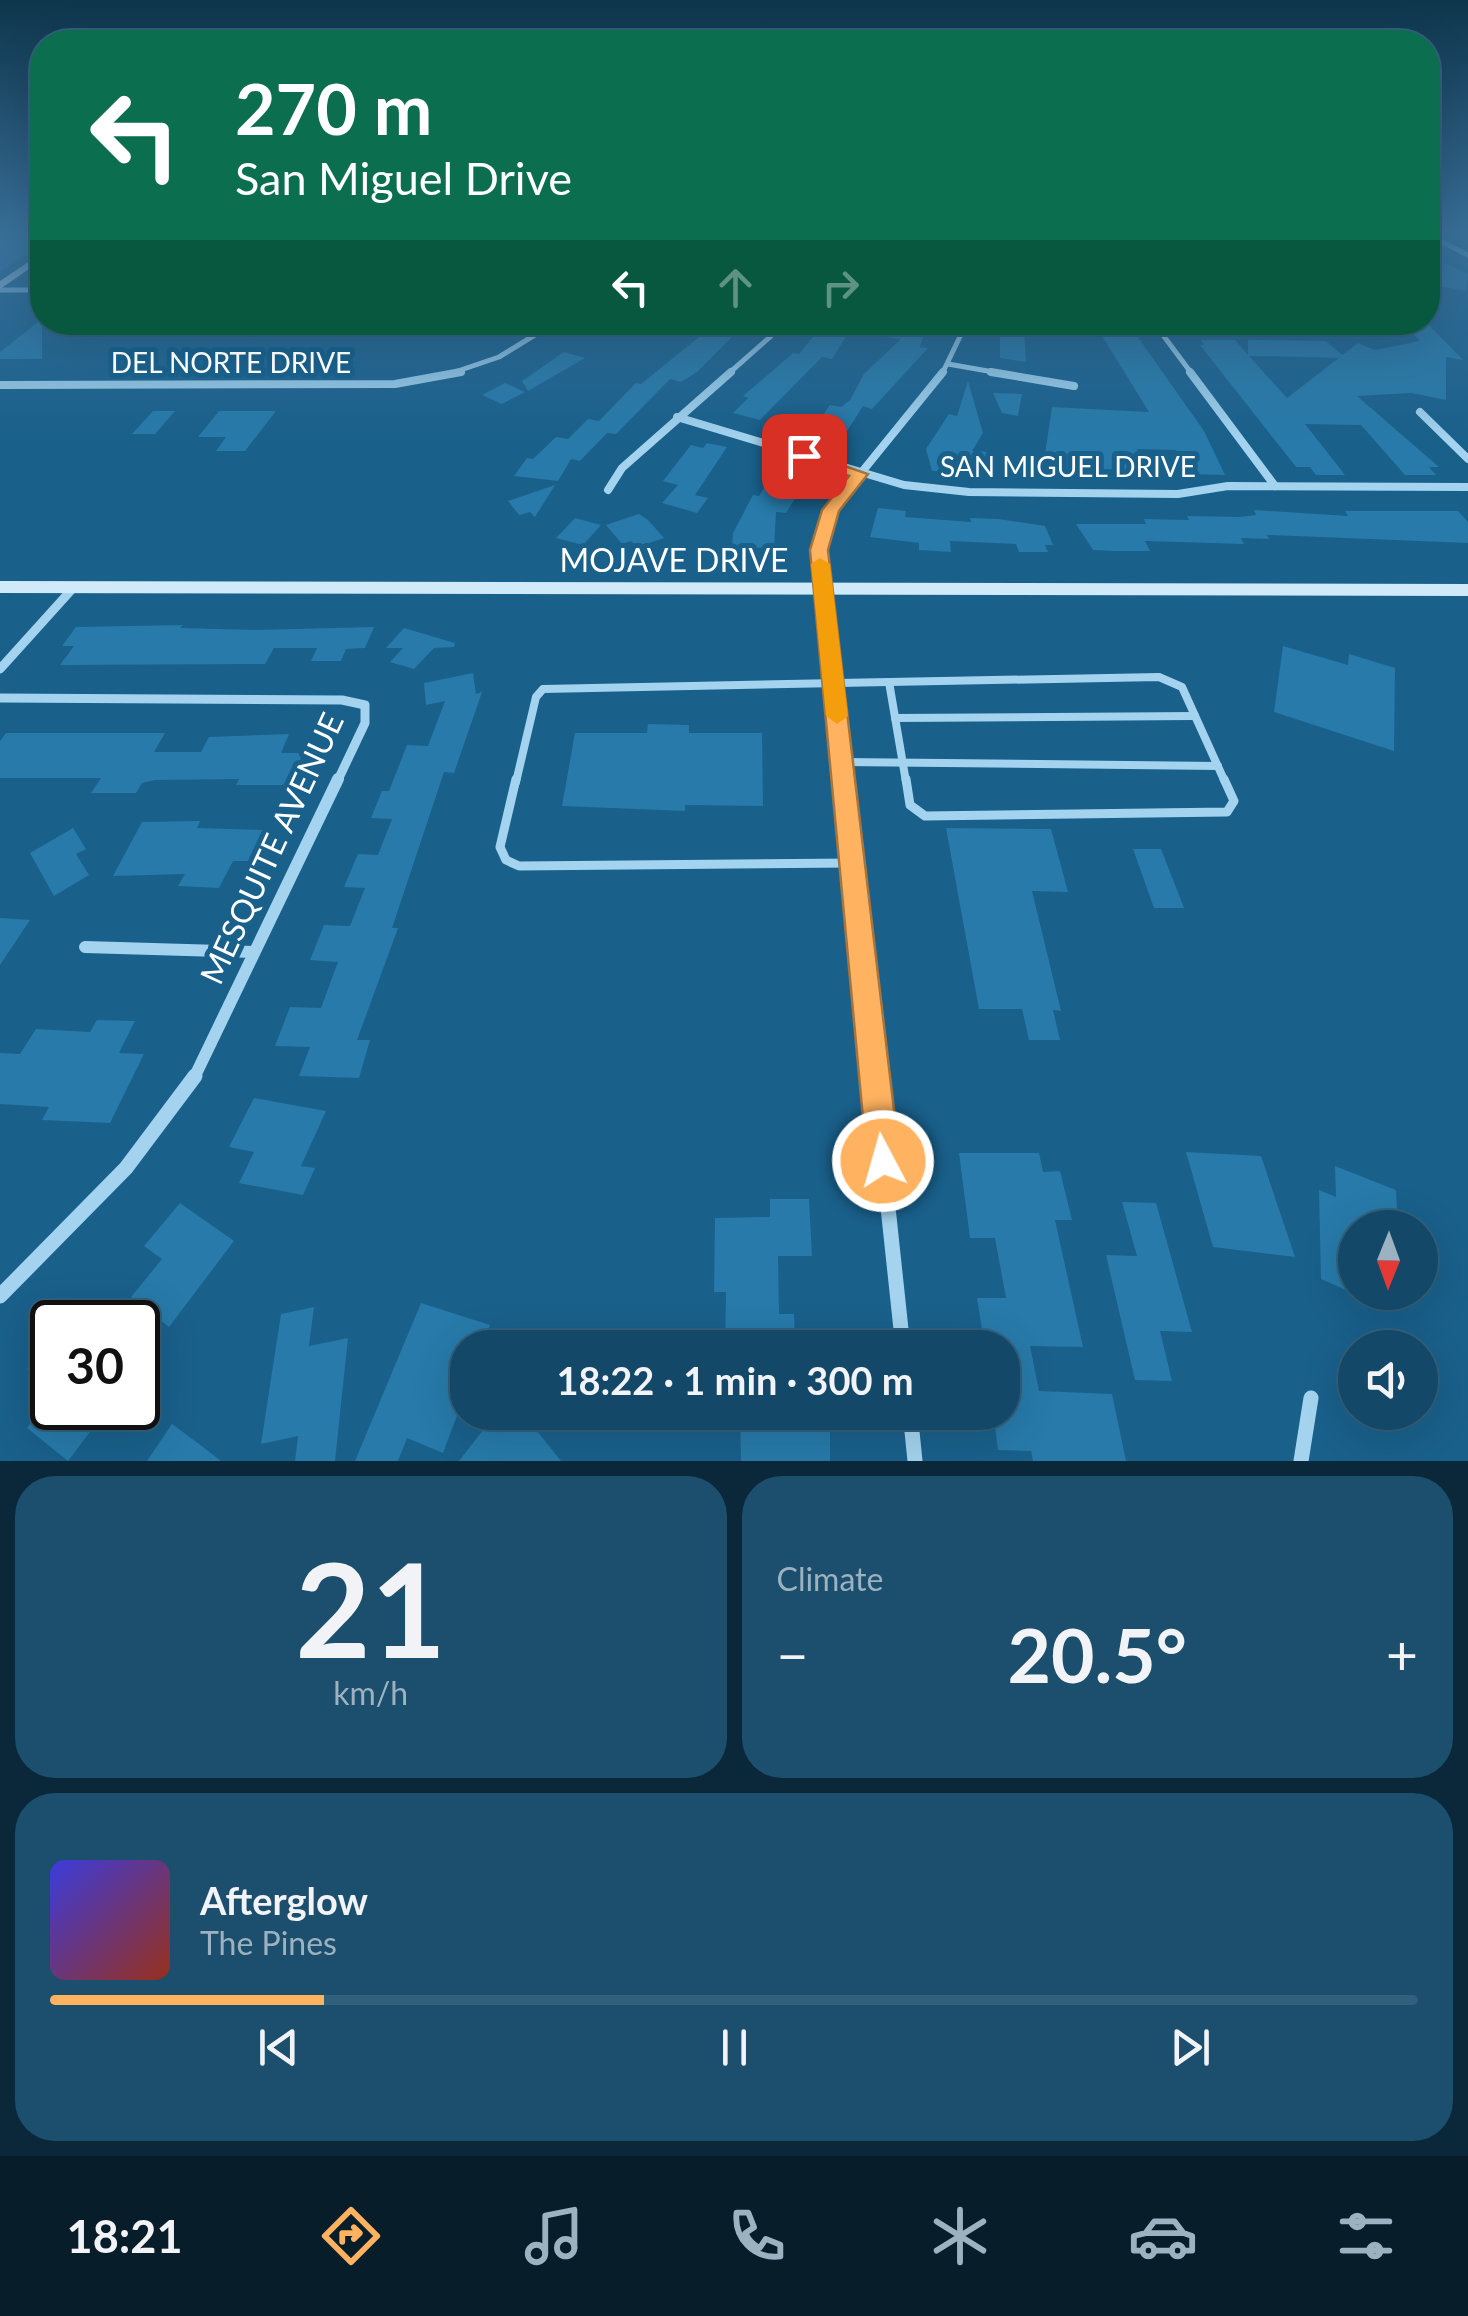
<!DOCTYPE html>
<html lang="en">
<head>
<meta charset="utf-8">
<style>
	body { margin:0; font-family:Lato,sans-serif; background:#1c4f6e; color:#f1f3f6; height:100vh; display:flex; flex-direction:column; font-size:38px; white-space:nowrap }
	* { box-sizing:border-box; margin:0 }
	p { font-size:32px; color:#9db2c0 }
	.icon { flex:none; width:55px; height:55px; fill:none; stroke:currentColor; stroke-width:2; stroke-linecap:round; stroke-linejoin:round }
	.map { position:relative; height:1461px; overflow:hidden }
	.drawer { display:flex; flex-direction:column; gap:15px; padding:15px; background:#0a2839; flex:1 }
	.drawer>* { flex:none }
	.top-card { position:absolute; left:30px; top:30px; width:1410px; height:305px; border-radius:40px; box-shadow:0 10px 40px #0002,0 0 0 2px #32607c; background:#0b6e4f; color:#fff; overflow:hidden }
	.needle { width:65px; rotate:181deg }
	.fabs { position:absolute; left:1338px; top:1210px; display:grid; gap:20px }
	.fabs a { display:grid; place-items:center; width:100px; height:100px; border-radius:50%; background:#134868; box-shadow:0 10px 40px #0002,0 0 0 2px #32607c; font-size:50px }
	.speed { position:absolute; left:30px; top:1300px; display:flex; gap:20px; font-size:50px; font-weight:700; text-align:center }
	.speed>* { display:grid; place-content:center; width:130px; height:130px; border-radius:50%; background:#134868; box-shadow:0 10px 40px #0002,0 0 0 2px #32607c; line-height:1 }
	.speed .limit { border:5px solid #111; border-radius:15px; background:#fff; color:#111 }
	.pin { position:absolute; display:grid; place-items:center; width:85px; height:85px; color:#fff; margin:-42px; border-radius:20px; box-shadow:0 5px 15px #0006 }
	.me { position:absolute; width:110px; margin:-55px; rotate:354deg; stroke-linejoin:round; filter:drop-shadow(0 0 8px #0008) }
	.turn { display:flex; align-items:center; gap:35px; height:210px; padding:0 40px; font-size:45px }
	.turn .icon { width:130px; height:130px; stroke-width:2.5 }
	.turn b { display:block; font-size:70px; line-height:85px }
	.lanes { display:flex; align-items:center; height:95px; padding:0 40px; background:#0003; justify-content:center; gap:50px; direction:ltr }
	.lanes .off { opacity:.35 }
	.big { font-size:75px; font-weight:700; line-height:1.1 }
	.drawer .widget { flex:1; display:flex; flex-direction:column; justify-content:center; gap:15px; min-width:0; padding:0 35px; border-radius:40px; background:#1c4f6e }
	.drawer .dial { align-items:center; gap:0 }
	.dial b { font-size:130px; line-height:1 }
	.song { display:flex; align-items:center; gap:30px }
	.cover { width:120px; height:120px; border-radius:15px; background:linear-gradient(135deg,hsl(240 70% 55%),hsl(10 70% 35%)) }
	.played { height:10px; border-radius:5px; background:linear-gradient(90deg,#ffb360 20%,#32607c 20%) }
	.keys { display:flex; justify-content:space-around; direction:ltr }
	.heat { display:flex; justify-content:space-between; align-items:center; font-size:55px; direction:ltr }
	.drawer .tiles { flex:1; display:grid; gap:15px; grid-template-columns:1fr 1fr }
	.widget:last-child { grid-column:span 2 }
	.trip { position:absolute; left:450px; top:1330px; width:570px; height:100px; border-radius:40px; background:#134868; box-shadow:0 10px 40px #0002,0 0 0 2px #32607c; font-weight:700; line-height:100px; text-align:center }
	.dock { display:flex; height:160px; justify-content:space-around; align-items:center; background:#081d2a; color:#9db2c0 }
	.dock .icon { width:70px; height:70px }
	.dock .current { color:#ffb360 }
	.dock b { font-size:45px; color:#f1f3f6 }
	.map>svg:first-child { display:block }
</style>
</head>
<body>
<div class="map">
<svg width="1468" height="1461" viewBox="0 0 1468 1461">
	<rect width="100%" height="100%" fill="#19608b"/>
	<path fill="#2275a4" d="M 0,235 L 42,235 L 42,243 L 0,272 Z"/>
	<g fill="#277aa9" fill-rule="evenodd">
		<path d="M 1445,263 L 1468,274 L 1466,291 L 1440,286 Z"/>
		<path d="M 42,319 L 42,359 L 0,359 L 0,352 Z"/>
		<path d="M 825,322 L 855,322 L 832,359 L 822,357 L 760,420 L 733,413 L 748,398 L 743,396 L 793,353 L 799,354 Z"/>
		<path d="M 856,322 L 927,322 L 920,347 L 928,348 L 872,409 L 863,406 L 840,442 L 806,439 L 830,405 L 841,407 L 850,400 L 864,374 L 901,339 L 856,333 Z"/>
		<path d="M 1402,322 L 1426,322 L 1463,360 L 1446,357 L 1446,400 L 1411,393 L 1357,396 L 1439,467 L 1429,467 L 1436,475 L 1405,475 L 1361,425 L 1305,424 L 1345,475 L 1316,475 L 1310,467 L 1296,467 L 1200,345 L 1204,345 L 1201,340 L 1235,340 L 1248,355 L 1248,340 L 1326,341 L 1342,355 L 1358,343 L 1375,350 L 1420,341 ZM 1249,356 L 1307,357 L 1339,358 L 1287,398 Z"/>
		<path d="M 1103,323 L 1128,323 L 1204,431 L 1225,475 L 1190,474 L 1176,450 L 1137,449 L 1148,469 L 1026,470 L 1019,454 L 1045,454 L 1052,407 L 1149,412 L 1099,331 L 1109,331 Z"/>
		<path d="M 714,325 L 739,330 L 697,372 L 681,382 L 670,379 L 616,434 L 607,433 L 580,461 L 571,459 L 558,481 L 514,476 L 527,458 L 533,459 L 556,437 L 568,439 L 588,419 L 599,421 L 636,383 L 641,384 Z"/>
		<path d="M 1000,325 L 1024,327 L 1026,362 L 1000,358 Z"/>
		<path d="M 564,352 L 585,358 L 528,391 L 522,381 Z"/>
		<path d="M 968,381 L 983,433 L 972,451 L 988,452 L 995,474 L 932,471 L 926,449 L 949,414 L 957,416 Z"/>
		<path d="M 505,383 L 525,392 L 502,404 L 482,395 Z"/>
		<path d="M 993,393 L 1022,394 L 1018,416 L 1002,413 Z"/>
		<path d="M 153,411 L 175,411 L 155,434 L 132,434 Z"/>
		<path d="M 219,411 L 276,411 L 245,451 L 216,451 L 226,437 L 198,437 Z"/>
		<path d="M 707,443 L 727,447 L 695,495 L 708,498 L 697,513 L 662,503 L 678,485 L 663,481 L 691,445 L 703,448 Z"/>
		<path d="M 776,469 L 809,476 L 786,513 L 776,512 L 774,547 L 732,549 L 733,533 L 753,495 L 759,496 Z"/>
		<path d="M 555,485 L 535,517 L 530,512 L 519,515 L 508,501 Z"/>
		<path d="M 878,508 L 906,511 L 905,517 L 971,522 L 970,518 L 999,519 L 1045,526 L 1053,545 L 1045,545 L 1048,552 L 1019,552 L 1016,544 L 950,541 L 951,552 L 919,550 L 919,543 L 870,537 Z"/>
		<path d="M 1254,510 L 1348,516 L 1345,511 L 1458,511 L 1468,522 L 1468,543 L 1267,535 L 1269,539 L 1241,538 L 1244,544 L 1145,541 L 1150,551 L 1114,551 L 1093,550 L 1076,524 L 1146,524 L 1144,519 L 1189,520 L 1187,516 L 1240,517 L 1256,515 Z"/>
		<path d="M 639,514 L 648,520 L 664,538 L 637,547 L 631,541 L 622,544 L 606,525 Z"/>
		<path d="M 575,518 L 601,525 L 583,545 L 556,538 Z"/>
		<path d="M 183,625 L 180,628 L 256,630 L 374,627 L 365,648 L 346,649 L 341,661 L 311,661 L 317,648 L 274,648 L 265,664 L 60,665 L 74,646 L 62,646 L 76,627 Z"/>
		<path d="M 404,628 L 455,643 L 454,647 L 434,648 L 414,669 L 390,662 L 403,648 L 386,648 Z"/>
		<path d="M 1283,646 L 1348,665 L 1349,654 L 1395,668 L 1394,751 L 1274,712 Z"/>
		<path d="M 473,673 L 476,694 L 482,692 L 454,773 L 444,772 L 392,928 L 398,928 L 357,1040 L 370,1040 L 359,1078 L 299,1076 L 310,1047 L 275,1046 L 290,1007 L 321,1008 L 338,962 L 310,960 L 324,925 L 350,926 L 365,888 L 344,887 L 358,854 L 378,855 L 392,819 L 371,818 L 382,791 L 389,791 L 407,745 L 428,746 L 445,701 L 426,705 L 424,683 Z"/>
		<path d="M 648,724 L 689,725 L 689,733 L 762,733 L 763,806 L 685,805 L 685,811 L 562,806 L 575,733 L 647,733 Z"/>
		<path d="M 6,733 L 165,733 L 154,752 L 201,752 L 209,737 L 289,734 L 281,753 L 303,753 L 290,785 L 236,785 L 239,779 L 155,780 L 142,783 L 136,793 L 91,793 L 101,778 L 0,778 L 0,741 Z"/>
		<path d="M 200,821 L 197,828 L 265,830 L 250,861 L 233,861 L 219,888 L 178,886 L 185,874 L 113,876 L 142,822 Z"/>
		<path d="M 73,828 L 86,849 L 76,854 L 89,875 L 54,896 L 30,853 Z"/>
		<path d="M 946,828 L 1051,829 L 1068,892 L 1032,891 L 1061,1011 L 1053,1010 L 1060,1040 L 1029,1040 L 1022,1009 L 979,1009 Z"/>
		<path d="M 1133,849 L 1161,849 L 1184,908 L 1154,908 Z"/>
		<path d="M 0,918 L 30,920 L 0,965 Z"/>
		<path d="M 97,1020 L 135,1021 L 119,1053 L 144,1054 L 110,1123 L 42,1120 L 49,1107 L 0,1104 L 0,1053 L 20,1054 L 36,1029 L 90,1032 Z"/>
		<path d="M 254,1098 L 326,1111 L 301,1166 L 315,1168 L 303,1195 L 239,1183 L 254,1152 L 229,1147 Z"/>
		<path d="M 1186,1152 L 1261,1156 L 1295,1257 L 1213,1247 Z"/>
		<path d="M 959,1153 L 1039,1153 L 1043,1172 L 1060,1171 L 1072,1220 L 1055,1220 L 1083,1347 L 1030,1346 L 1039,1391 L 1112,1394 L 1126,1461 L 1033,1461 L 1031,1451 L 998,1450 L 993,1412 L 1002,1412 L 1002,1348 L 985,1348 L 977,1298 L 1006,1298 L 995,1238 L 970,1238 Z"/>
		<path d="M 1335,1166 L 1396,1190 L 1398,1228 L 1355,1228 L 1355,1294 L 1321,1279 L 1319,1190 L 1336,1197 Z"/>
		<path d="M 770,1199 L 809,1199 L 812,1256 L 778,1256 L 779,1314 L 794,1314 L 795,1348 L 725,1348 L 726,1292 L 714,1292 L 715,1218 L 770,1217 Z"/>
		<path d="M 1122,1202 L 1156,1203 L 1192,1332 L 1160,1331 L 1172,1381 L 1135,1380 L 1106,1255 L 1137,1256 Z"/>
		<path d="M 180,1203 L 234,1241 L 169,1327 L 131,1297 L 162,1259 L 144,1246 Z"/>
		<path d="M 421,1303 L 490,1325 L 482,1348 L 468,1348 L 468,1386 L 443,1453 L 407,1438 L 398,1461 L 355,1461 Z"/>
		<path d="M 314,1307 L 309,1346 L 348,1338 L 335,1461 L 295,1461 L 298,1436 L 261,1444 L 281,1314 Z"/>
		<path d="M 52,1338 L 52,1390 L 27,1369 Z"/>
		<path d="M 43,1408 L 108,1408 L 68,1461 L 27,1428 Z"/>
		<path d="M 497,1412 L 522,1412 L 561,1461 L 459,1461 Z"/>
		<path d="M 740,1412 L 830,1412 L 830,1461 L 741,1461 Z"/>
		<path d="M 172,1424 L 199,1444 L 221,1461 L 147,1461 Z"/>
	</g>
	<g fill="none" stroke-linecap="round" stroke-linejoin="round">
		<g stroke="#a3d3ee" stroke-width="8">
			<path d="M 889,682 L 906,782"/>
			<path d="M 889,682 L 1159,677 L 1182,687 L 1225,782"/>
			<path d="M 895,718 L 1195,716"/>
			<path d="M 842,762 L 1218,766"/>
			<path d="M 516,782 L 536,697 L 543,689 L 889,682"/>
		</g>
		<g stroke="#a3d3ee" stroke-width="9">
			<path d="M 516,779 L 500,847 L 506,860 L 519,866 L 852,863"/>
			<path d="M 906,779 L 910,805 L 925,816 L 1227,812 L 1234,801 L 1224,779"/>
		</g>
		<g stroke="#a3d3ee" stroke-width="5">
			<path d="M 1429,235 L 1468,255"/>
			<path d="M 0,290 L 42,290"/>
			<path d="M 1154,323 L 1192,374"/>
			<path d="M 1155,325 L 1365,326"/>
			<path d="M 948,364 L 1005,374"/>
			<path d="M 449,374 L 499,357 L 556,322"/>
			<path d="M 728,374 L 787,322"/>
			<path d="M 942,374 L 967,322"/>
		</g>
		<g stroke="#a3d3ee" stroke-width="8">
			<path d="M 991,372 L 1074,386"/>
			<path d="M 1190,372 L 1275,486"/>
			<path d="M 0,385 L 395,384 L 461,372"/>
			<path d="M 1420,412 L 1468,459"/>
			<path d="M 677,417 L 904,485 L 969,492 L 1178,494 L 1228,486 L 1468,487"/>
			<path d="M 608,490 L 622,468 L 731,372"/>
			<path d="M 819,552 L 831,510 L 943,372"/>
		</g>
		<g stroke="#a3d3ee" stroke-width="9">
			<path d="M 819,549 L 843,782"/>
			<path d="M 0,669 L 74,587"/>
			<path d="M 0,698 L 342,700 L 365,705 L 365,723 L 337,782"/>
		</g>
		<g stroke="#a3d3ee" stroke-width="12">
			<path d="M 843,779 L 875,1078"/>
			<path d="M 85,947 L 254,952"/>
			<path d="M 194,1078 L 338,779"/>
		</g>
		<g stroke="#a3d3ee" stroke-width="15">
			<path d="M 874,1076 L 903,1348"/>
			<path d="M 0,1296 L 126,1168 L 195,1076"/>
			<path d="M 910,1412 L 915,1461"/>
			<path d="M 1301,1461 L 1311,1398"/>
		</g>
		<g fill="#d0eafa" fill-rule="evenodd">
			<path d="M 42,253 L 42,260 L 0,289 L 0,281 Z"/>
			<path d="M 0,581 L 1468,584 L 1468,596 L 0,593 Z"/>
		</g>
	</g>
	<linearGradient id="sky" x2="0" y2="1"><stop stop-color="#0e354c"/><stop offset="0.53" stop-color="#386f98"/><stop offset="1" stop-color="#386f98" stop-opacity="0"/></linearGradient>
	<rect width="1468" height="440" fill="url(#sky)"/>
	<path fill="#ffb360" stroke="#a6743e" stroke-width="2.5" d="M 804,452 L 868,474 L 839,511 L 828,550 L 900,1161 L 895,1173 L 883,1177 L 872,1173 L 867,1161 L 810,550 L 822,510 L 849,476 L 799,460 L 799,453 Z"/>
	<path fill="#f59e0b" d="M 820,558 L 830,564 L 848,716 L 837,724 L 826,716 L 811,564 Z"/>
	<g text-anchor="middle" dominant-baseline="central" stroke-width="10" stroke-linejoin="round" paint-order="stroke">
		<g font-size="28" fill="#fff" stroke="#19608b">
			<text x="231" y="362">DEL NORTE DRIVE</text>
			<text x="1068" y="466">SAN MIGUEL DRIVE</text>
		</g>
		<g font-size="32" fill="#fff" stroke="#19608b">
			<text x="674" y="559">MOJAVE DRIVE</text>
			<text transform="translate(271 848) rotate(-65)">MESQUITE AVENUE</text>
		</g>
	</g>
</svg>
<div class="fabs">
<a><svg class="needle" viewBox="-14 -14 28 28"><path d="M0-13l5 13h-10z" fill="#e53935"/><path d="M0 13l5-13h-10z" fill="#9db2c0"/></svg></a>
<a><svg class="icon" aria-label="sound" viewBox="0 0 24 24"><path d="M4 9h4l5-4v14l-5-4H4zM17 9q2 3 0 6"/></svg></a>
</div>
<div class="speed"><div class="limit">30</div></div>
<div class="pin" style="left:804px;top:456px;background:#d93025"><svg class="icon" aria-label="arrive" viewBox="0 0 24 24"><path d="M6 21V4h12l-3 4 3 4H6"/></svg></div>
<svg class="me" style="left:883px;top:1161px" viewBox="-20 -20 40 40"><circle r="17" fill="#ffb360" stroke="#fff" stroke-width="3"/><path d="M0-11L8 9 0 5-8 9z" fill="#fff"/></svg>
<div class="trip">18:22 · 1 min · 300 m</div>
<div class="top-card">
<div class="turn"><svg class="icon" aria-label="left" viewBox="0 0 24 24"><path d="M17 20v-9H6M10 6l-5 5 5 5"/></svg><div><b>270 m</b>San Miguel Drive</div></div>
<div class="lanes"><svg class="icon" aria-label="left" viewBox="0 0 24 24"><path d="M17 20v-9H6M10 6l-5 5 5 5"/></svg><svg class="icon off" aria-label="ahead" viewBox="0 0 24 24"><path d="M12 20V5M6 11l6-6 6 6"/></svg><svg class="icon off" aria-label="right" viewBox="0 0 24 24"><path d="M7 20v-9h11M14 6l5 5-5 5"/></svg></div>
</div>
</div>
<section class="drawer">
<div class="tiles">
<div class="widget dial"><b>21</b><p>km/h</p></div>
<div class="widget"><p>Climate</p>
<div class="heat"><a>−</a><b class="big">20.5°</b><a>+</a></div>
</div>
<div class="widget">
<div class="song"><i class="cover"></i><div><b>Afterglow</b><p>The Pines</p></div></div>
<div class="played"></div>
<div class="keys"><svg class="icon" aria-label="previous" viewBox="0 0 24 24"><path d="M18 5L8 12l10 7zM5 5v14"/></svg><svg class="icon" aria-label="pause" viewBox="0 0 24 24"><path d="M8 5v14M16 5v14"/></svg><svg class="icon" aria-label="next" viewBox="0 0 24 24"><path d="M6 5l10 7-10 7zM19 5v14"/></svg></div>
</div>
</div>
</section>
<nav class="dock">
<b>18:21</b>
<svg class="icon current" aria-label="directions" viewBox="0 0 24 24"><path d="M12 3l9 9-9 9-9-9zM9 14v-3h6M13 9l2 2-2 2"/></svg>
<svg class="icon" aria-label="music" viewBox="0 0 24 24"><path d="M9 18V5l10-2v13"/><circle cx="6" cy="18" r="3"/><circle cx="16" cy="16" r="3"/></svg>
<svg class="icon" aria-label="phone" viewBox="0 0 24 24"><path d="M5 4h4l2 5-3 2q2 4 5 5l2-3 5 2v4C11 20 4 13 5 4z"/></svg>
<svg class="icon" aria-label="climate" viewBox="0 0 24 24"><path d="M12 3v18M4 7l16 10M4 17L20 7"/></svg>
<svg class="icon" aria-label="car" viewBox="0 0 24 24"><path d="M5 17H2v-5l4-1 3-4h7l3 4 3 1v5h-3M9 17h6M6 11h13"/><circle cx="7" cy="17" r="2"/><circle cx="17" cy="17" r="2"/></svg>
<svg class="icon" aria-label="filters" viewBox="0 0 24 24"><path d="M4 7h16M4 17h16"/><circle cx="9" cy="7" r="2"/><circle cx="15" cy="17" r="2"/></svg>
</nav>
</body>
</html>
